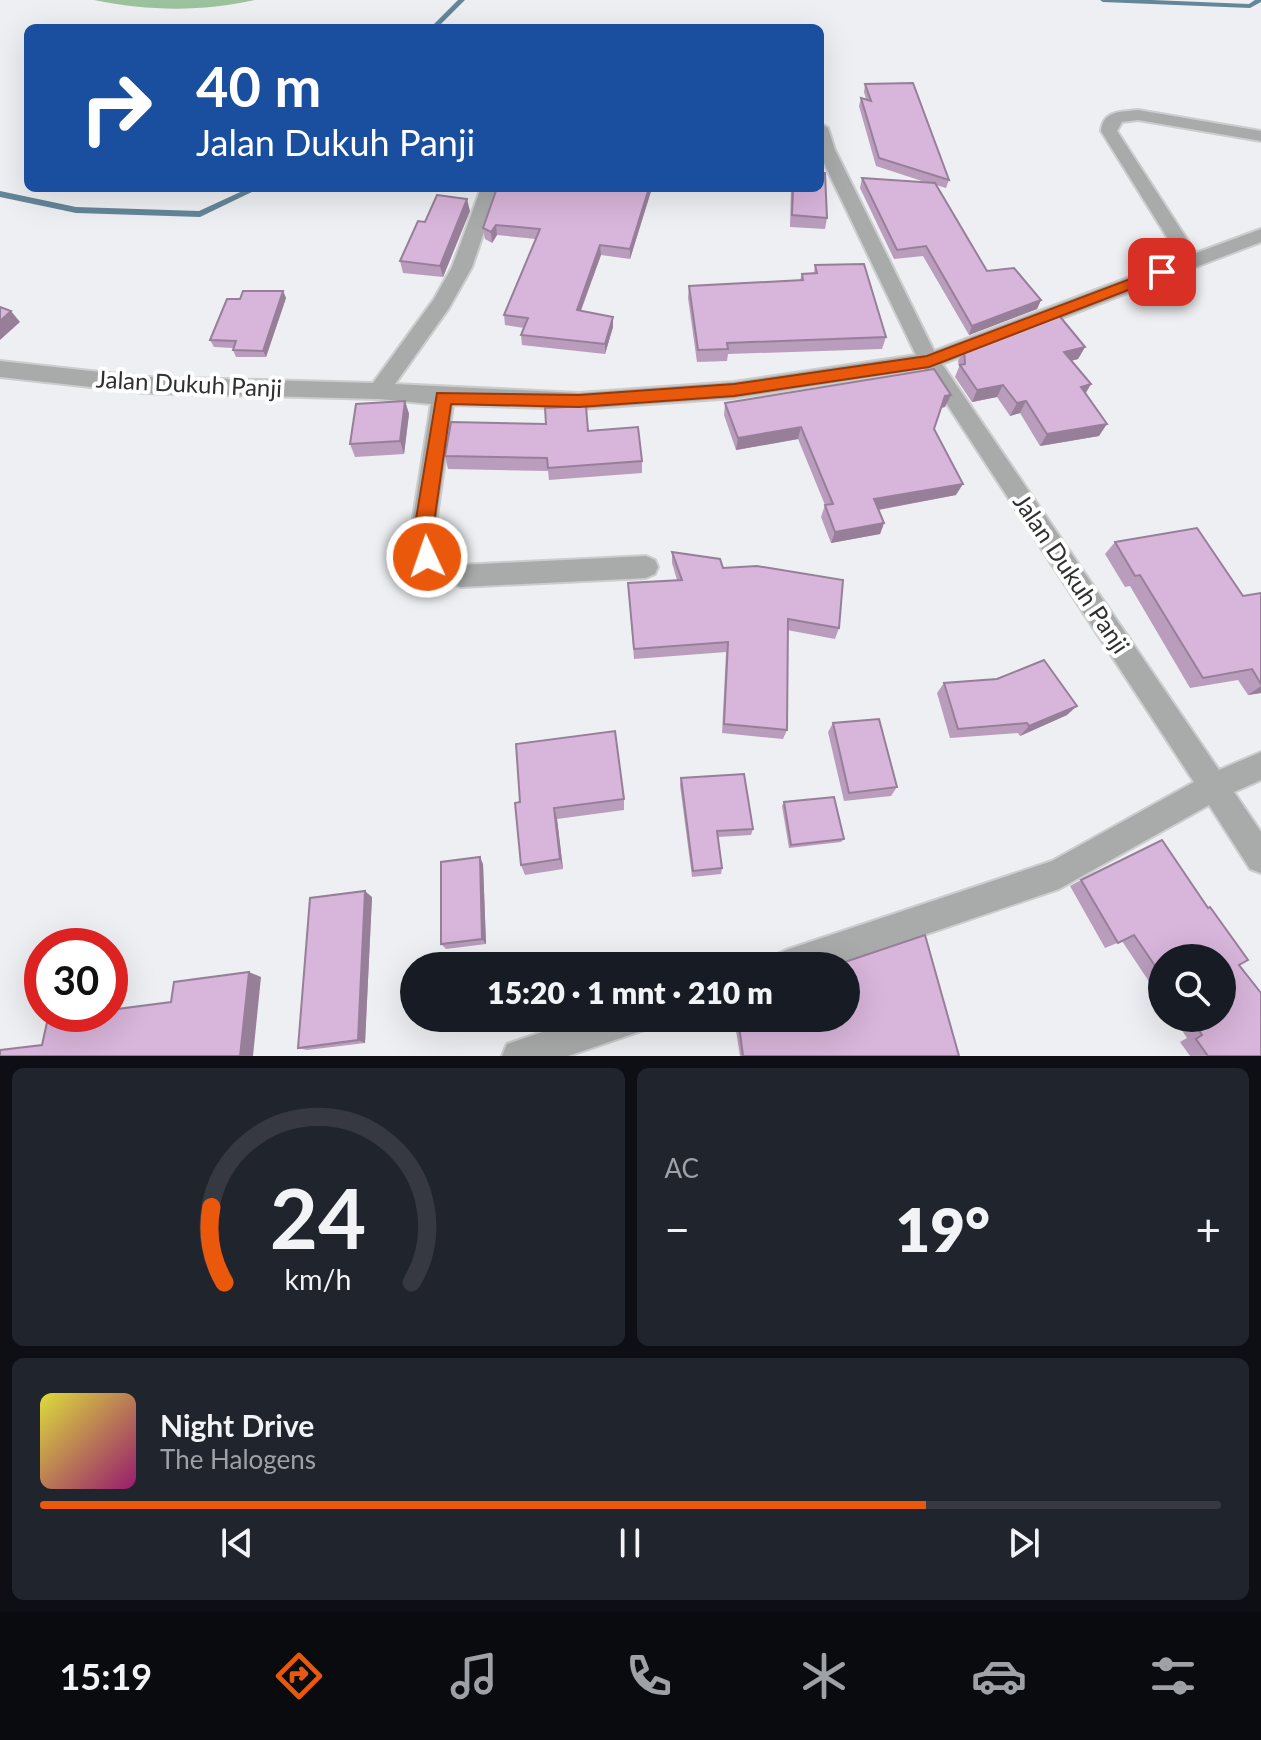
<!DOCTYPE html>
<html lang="id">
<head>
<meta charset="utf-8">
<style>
	body { margin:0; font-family:Lato,sans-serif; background:#20242c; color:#f1f3f6; height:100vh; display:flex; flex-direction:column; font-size:30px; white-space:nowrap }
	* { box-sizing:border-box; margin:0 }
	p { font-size:26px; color:#9ea1a6 }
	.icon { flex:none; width:44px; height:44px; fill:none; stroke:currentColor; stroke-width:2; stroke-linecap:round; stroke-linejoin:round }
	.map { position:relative; height:1056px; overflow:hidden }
	.side { display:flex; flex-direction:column; gap:12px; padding:12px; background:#0d0f14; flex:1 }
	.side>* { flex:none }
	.guide { position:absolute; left:24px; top:24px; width:800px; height:168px; border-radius:12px; box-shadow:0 8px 32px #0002; background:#1a4fa0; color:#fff; overflow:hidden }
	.tools { position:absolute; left:1148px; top:944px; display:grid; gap:16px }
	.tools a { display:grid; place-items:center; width:88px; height:88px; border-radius:50%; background:#171b24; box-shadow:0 8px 32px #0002; font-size:40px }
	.speed { position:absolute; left:24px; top:928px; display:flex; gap:16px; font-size:40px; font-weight:700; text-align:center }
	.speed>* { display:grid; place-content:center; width:104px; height:104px; border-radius:50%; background:#171b24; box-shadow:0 8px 32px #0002; line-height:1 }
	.speed .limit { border:12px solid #d22; background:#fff; color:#111 }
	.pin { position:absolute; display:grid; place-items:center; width:68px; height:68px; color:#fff; margin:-34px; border-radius:16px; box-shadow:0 4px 12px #0006 }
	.me { position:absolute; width:88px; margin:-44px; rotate:357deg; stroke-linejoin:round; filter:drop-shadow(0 0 6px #0008) }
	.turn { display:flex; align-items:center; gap:28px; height:168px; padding:0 40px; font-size:36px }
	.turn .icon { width:104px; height:104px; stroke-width:2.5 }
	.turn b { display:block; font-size:56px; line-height:68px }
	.big { font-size:60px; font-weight:800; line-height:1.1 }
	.side .widget { flex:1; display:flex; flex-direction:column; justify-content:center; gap:12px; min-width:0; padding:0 28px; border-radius:12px; background:#20242c }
	.side .dial { align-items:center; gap:0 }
	.dial svg { height:208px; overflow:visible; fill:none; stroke:#363941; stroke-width:7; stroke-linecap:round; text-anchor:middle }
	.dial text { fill:#f1f3f6; stroke:none }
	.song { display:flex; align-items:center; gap:24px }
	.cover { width:96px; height:96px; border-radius:12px; background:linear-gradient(135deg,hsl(60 70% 55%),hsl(320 70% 35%)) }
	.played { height:8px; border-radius:4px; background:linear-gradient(90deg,#ea580c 75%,#363941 75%) }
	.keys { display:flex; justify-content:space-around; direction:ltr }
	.heat { display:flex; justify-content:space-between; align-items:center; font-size:44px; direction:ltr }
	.side .tiles { flex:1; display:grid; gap:12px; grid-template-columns:1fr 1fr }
	.widget:last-child { grid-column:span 2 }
	.trip { position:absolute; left:400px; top:952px; width:460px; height:80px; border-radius:40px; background:#171b24; box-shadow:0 8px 32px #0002; font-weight:800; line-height:80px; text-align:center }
	.dock { display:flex; height:128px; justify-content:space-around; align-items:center; background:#090b0e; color:#9ea1a6 }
	.dock .icon { width:56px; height:56px }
	.dock .selected { color:#ea580c }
	.dock b { font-size:36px; color:#f1f3f6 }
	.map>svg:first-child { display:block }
</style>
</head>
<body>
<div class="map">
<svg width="1261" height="1056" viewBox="0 0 1261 1056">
	<rect width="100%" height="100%" fill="#eeeff2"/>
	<path fill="#9bc19d" d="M 94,0 L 255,0 C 201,12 148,11 94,0 Z"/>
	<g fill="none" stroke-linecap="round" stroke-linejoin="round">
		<g fill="#648699" fill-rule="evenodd">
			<path d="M 458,0 L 465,0 L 437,28 L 430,28 Z"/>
			<path d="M 1100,0 L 1152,0 L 1249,4 L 1255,0 L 1261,0 L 1261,2 L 1250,8 L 1103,2 Z"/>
			<path d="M 249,188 L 260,188 L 200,217 L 76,213 L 0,197 L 0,191 L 76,207 L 199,211 Z"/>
		</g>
		<g stroke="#cccdcf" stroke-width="4">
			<g id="street">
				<path d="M 1138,110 L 1261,131 L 1261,141 L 1138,120 L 1122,122 L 1117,131 L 1196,253 L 1261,229 L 1261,242 L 942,364 L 1219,770 L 1261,752 L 1261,780 L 1234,792 L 1261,832 L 1261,873 L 1250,869 L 1209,805 L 1059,889 L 833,966 L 770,966 L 775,955 L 786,950 L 1052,861 L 1194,782 L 924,369 L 734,398 L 579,409 L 453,405 L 434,537 L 443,557 L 461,565 L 646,556 L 655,560 L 658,567 L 655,574 L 646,578 L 461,587 L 425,571 L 410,537 L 431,404 L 379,399 L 145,393 L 0,377 L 0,361 L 145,377 L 373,383 L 434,299 L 452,267 L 481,188 L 499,188 L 472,267 L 449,308 L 395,384 L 579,393 L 734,382 L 916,355 L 820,155 L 820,123 L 828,128 L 835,150 L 934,351 L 1180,258 L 1101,131 C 1103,110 1121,112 1138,110 Z"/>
				<path d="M 583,1018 L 648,1018 L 644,1030 L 568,1056 L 502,1056 L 507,1044 Z"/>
			</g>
		</g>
		<use href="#street" fill="#a9abab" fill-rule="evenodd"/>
	</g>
	<g fill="#ba9cbc">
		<path d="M 865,84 L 949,180 L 946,188 L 936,185 L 987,271 L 1041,300 L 1037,309 L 969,335 L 923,256 L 894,259 L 860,188 L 862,178 L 928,183 L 876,166 L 859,106 L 861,98 L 866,99 L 864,92 Z"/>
		<path d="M 497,188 L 652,188 L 630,259 L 601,255 L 581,311 L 613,327 L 605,354 L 522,345 L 521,335 L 524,328 L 505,325 L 504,315 L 536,239 L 497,235 L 492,243 L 485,239 L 483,228 Z"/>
		<path d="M 791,188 L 820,188 L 827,218 L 825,229 L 790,227 Z"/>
		<path d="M 470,211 L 443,277 L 403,273 L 400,261 L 425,222 Z"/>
		<path d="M 815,265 L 886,337 L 882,349 L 728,354 L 727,361 L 697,362 L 688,298 L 689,286 L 800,280 L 802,274 L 814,273 Z"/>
		<path d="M 283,291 L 286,298 L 266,357 L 236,357 L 233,350 L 233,348 L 214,347 L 210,340 L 240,299 Z"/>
		<path d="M 1085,347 L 1078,359 L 1071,361 L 1091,384 L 1086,393 L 1099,436 L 1040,446 L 1020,413 L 1010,416 L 997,397 L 972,402 L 955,377 L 959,367 L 958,361 L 964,349 Z"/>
		<path d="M 405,401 L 409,414 L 404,454 L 355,457 L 350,444 Z"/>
		<path d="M 725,403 L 945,407 L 941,408 L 934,429 L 956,495 L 879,510 L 884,523 L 880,534 L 831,543 L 821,517 L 825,505 L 798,439 L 736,450 L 724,415 Z"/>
		<path d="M 588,431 L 642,461 L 642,473 L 549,480 L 548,471 L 448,469 L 445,456 Z"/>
		<path d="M 1115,542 L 1243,596 L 1261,593 L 1261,693 L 1248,695 L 1238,680 L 1190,688 L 1130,586 L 1125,587 L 1105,554 Z"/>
		<path d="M 672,552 L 723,568 L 839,628 L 835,639 L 787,630 L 787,730 L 783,739 L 722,733 L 726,652 L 634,659 L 628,583 L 677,580 L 672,563 Z"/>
		<path d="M 997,679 L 1067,715 L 1020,736 L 1018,733 L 950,738 L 937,693 L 944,683 Z"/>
		<path d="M 833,723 L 897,787 L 891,796 L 844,801 L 828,732 Z"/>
		<path d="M 681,778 L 753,829 L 751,835 L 718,837 L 722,868 L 721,874 L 692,877 L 680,785 Z"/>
		<path d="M 624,799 L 624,810 L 557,819 L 563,869 L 525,875 L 521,865 L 515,803 Z"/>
		<path d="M 784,802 L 844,839 L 841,842 L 789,848 L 782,806 Z"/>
		<path d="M 483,864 L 486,944 L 446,949 L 441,944 Z"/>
		<path d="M 1081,880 L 1239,965 L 1261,1056 L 1190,1056 L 1180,1042 L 1187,1038 L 1174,1018 L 1222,1018 L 1162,958 L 1162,1001 L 1122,941 L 1105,948 L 1070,886 Z"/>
		<path d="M 372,897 L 365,1043 L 307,1050 L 298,1048 Z"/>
		<path d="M 734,1018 L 846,1018 L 959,1056 L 740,1056 Z"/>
	</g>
	<g fill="#977f99">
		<path d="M 649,188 L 652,188 L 630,259 L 630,249 Z"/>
		<path d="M 467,199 L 470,211 L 443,277 L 440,266 Z"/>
		<path d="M 496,225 L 497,235 L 492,243 L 491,232 Z"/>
		<path d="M 600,245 L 601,255 L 577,320 L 577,310 Z"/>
		<path d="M 283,291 L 286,298 L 266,357 L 263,351 Z"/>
		<path d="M 1041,300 L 1037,309 L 969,335 L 972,326 Z"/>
		<path d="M 11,311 L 20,322 L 0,340 L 0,321 Z"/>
		<path d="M 613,317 L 613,327 L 605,354 L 605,344 Z"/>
		<path d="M 1085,347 L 1078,359 L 1057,364 L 1064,352 Z"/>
		<path d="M 1091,384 L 1083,397 L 1081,387 Z"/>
		<path d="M 1003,385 L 997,397 L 972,402 L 977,390 Z"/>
		<path d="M 951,395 L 945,407 L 939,408 L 945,396 Z"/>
		<path d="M 405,401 L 409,414 L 404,454 L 400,441 Z"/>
		<path d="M 1026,401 L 1020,413 L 1010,416 L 1017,403 Z"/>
		<path d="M 1107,424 L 1099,436 L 1040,446 L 1047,434 Z"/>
		<path d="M 801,427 L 798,439 L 736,450 L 738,438 Z"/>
		<path d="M 963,484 L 956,495 L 870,511 L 874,499 Z"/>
		<path d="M 884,523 L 880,534 L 831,543 L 835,532 Z"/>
		<path d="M 1261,686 L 1261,693 L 1248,695 Z"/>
		<path d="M 1077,706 L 1067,715 L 1020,736 L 1029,726 Z"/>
		<path d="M 554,808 L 557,819 L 563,869 L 560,859 Z"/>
		<path d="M 480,857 L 483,864 L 486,944 L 482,939 Z"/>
		<path d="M 365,891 L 372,897 L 365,1043 L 358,1040 Z"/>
		<path d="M 249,972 L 261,977 L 253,1056 L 240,1056 Z"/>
	</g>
	<g fill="#d8b5db" stroke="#977f99" stroke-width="2">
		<path d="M 913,83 L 949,180 L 879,158 L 861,98 L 871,101 L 865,84 Z"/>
		<path d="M 820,173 L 825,173 L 827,218 L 792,215 L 793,188 L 820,188 Z"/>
		<path d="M 862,178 L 935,183 L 987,271 L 1014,268 L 1041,300 L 972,326 L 926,246 L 897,250 Z"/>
		<path d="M 497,188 L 649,188 L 630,249 L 600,245 L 577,310 L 613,317 L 605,344 L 521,335 L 528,318 L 504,315 L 540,229 L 496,225 L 491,232 L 483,228 Z"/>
		<path d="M 437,195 L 467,199 L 440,266 L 400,261 L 418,221 L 425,222 Z"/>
		<path d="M 864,264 L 886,337 L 727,343 L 728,349 L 698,350 L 689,286 L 803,280 L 802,274 L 817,273 L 815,265 Z"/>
		<path d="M 243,291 L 283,291 L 263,351 L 233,350 L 236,341 L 210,340 L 227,299 L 240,299 Z"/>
		<path d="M 0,307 L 11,311 L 0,321 Z"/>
		<path d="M 1057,313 L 1085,347 L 1064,352 L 1091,384 L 1081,387 L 1107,424 L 1047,434 L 1026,401 L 1017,403 L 1003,385 L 977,390 L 960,365 L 965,364 L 964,349 Z"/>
		<path d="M 934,369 L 951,395 L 945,396 L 934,429 L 963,484 L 874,499 L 884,523 L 835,532 L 825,505 L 833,504 L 801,427 L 738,438 L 725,403 Z"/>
		<path d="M 405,401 L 400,441 L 350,444 L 356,404 Z"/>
		<path d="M 586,406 L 588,431 L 638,427 L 642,461 L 548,468 L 547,458 L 445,456 L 451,422 L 546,424 L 545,408 Z"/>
		<path d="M 1197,528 L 1243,596 L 1261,593 L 1261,684 L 1252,669 L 1203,678 L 1140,575 L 1135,576 L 1115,542 Z"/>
		<path d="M 672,552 L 720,559 L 723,568 L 757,566 L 843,580 L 839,628 L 788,619 L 787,730 L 724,724 L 728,642 L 634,649 L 628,583 L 682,580 Z"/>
		<path d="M 1044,660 L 1077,706 L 1029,726 L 1027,723 L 958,729 L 944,683 L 997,679 Z"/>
		<path d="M 879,719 L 897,787 L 849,793 L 833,723 Z"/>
		<path d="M 615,731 L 624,799 L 554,808 L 560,859 L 521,865 L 515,803 L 520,802 L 516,744 Z"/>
		<path d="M 744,774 L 753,829 L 717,831 L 722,868 L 693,871 L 681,778 Z"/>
		<path d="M 834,797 L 844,839 L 791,845 L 784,802 Z"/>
		<path d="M 1162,840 L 1208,908 L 1210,907 L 1248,960 L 1239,965 L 1261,993 L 1261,1056 L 1208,1056 L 1196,1039 L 1202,1035 L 1191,1018 L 1222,1018 L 1222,958 L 1162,958 L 1162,976 L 1134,935 L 1118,943 L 1081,880 Z"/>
		<path d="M 480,857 L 482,939 L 441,944 L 441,862 Z"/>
		<path d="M 365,891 L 358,1040 L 298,1048 L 310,898 Z"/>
		<path d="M 925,935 L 959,1056 L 743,1056 L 738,1018 L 846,1018 L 846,966 L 830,966 L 839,964 Z"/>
		<path d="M 249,972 L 240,1056 L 0,1056 L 0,1050 L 42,1045 L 48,1018 L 76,1014 L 110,1014 L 110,1010 L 171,1002 L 174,982 Z"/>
	</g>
	<path fill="#ea580c" stroke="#983908" stroke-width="2" d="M 1162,267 L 1167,268 L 1167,275 L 929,367 L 734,396 L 579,407 L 451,404 L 432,537 L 436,557 L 434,563 L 421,563 L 413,537 L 437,393 L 579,395 L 734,384 L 927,356 Z"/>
	<g text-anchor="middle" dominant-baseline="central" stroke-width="8" stroke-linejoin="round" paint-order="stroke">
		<g font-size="24" fill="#303031" stroke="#fff">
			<text transform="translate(189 383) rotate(3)">Jalan Dukuh Panji</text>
			<text transform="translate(1072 573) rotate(56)">Jalan Dukuh Panji</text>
		</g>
	</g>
</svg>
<div class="tools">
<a><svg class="icon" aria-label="search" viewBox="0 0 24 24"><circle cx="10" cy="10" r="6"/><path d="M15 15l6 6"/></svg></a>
</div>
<div class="speed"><div class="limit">30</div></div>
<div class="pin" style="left:1162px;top:272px;background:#d93025"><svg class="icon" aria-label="arrive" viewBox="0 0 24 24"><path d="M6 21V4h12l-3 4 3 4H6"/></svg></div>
<svg class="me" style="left:427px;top:557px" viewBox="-20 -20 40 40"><circle r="17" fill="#ea580c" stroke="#fff" stroke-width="3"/><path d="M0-11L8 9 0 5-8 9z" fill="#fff"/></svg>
<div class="trip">15:20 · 1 mnt · 210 m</div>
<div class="guide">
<div class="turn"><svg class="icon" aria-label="right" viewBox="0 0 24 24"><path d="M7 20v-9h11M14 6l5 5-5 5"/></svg><div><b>40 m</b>Jalan Dukuh Panji</div></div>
</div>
</div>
<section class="side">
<div class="tiles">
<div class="widget dial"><svg viewBox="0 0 100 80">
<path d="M14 69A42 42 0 1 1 86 69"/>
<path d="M14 69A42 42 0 0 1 9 40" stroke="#ea580c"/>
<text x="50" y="56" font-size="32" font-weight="700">24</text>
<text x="50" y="72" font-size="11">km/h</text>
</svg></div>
<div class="widget"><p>AC</p>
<div class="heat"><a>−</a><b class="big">19°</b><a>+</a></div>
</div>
<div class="widget">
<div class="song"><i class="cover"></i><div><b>Night Drive</b><p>The Halogens</p></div></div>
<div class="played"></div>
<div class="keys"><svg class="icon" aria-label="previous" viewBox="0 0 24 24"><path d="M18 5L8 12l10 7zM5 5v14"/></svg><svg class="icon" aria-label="pause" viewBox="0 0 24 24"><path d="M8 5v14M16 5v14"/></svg><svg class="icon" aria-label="next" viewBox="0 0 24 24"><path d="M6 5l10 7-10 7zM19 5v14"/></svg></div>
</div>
</div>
</section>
<nav class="dock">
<b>15:19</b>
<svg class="icon selected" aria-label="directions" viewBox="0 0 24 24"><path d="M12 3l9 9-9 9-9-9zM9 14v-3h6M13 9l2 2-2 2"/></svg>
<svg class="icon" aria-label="music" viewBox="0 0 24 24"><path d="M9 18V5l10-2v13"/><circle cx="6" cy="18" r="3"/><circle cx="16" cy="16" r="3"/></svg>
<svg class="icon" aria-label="phone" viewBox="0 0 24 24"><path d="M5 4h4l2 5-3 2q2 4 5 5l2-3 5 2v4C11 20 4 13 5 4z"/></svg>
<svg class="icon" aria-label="climate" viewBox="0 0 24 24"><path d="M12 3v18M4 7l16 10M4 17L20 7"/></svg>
<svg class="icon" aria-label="car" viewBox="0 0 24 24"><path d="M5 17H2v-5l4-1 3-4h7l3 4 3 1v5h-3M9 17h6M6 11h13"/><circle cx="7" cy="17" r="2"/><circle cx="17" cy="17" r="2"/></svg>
<svg class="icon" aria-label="filters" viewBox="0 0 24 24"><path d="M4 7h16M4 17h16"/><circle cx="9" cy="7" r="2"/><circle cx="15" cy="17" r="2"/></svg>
</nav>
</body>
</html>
